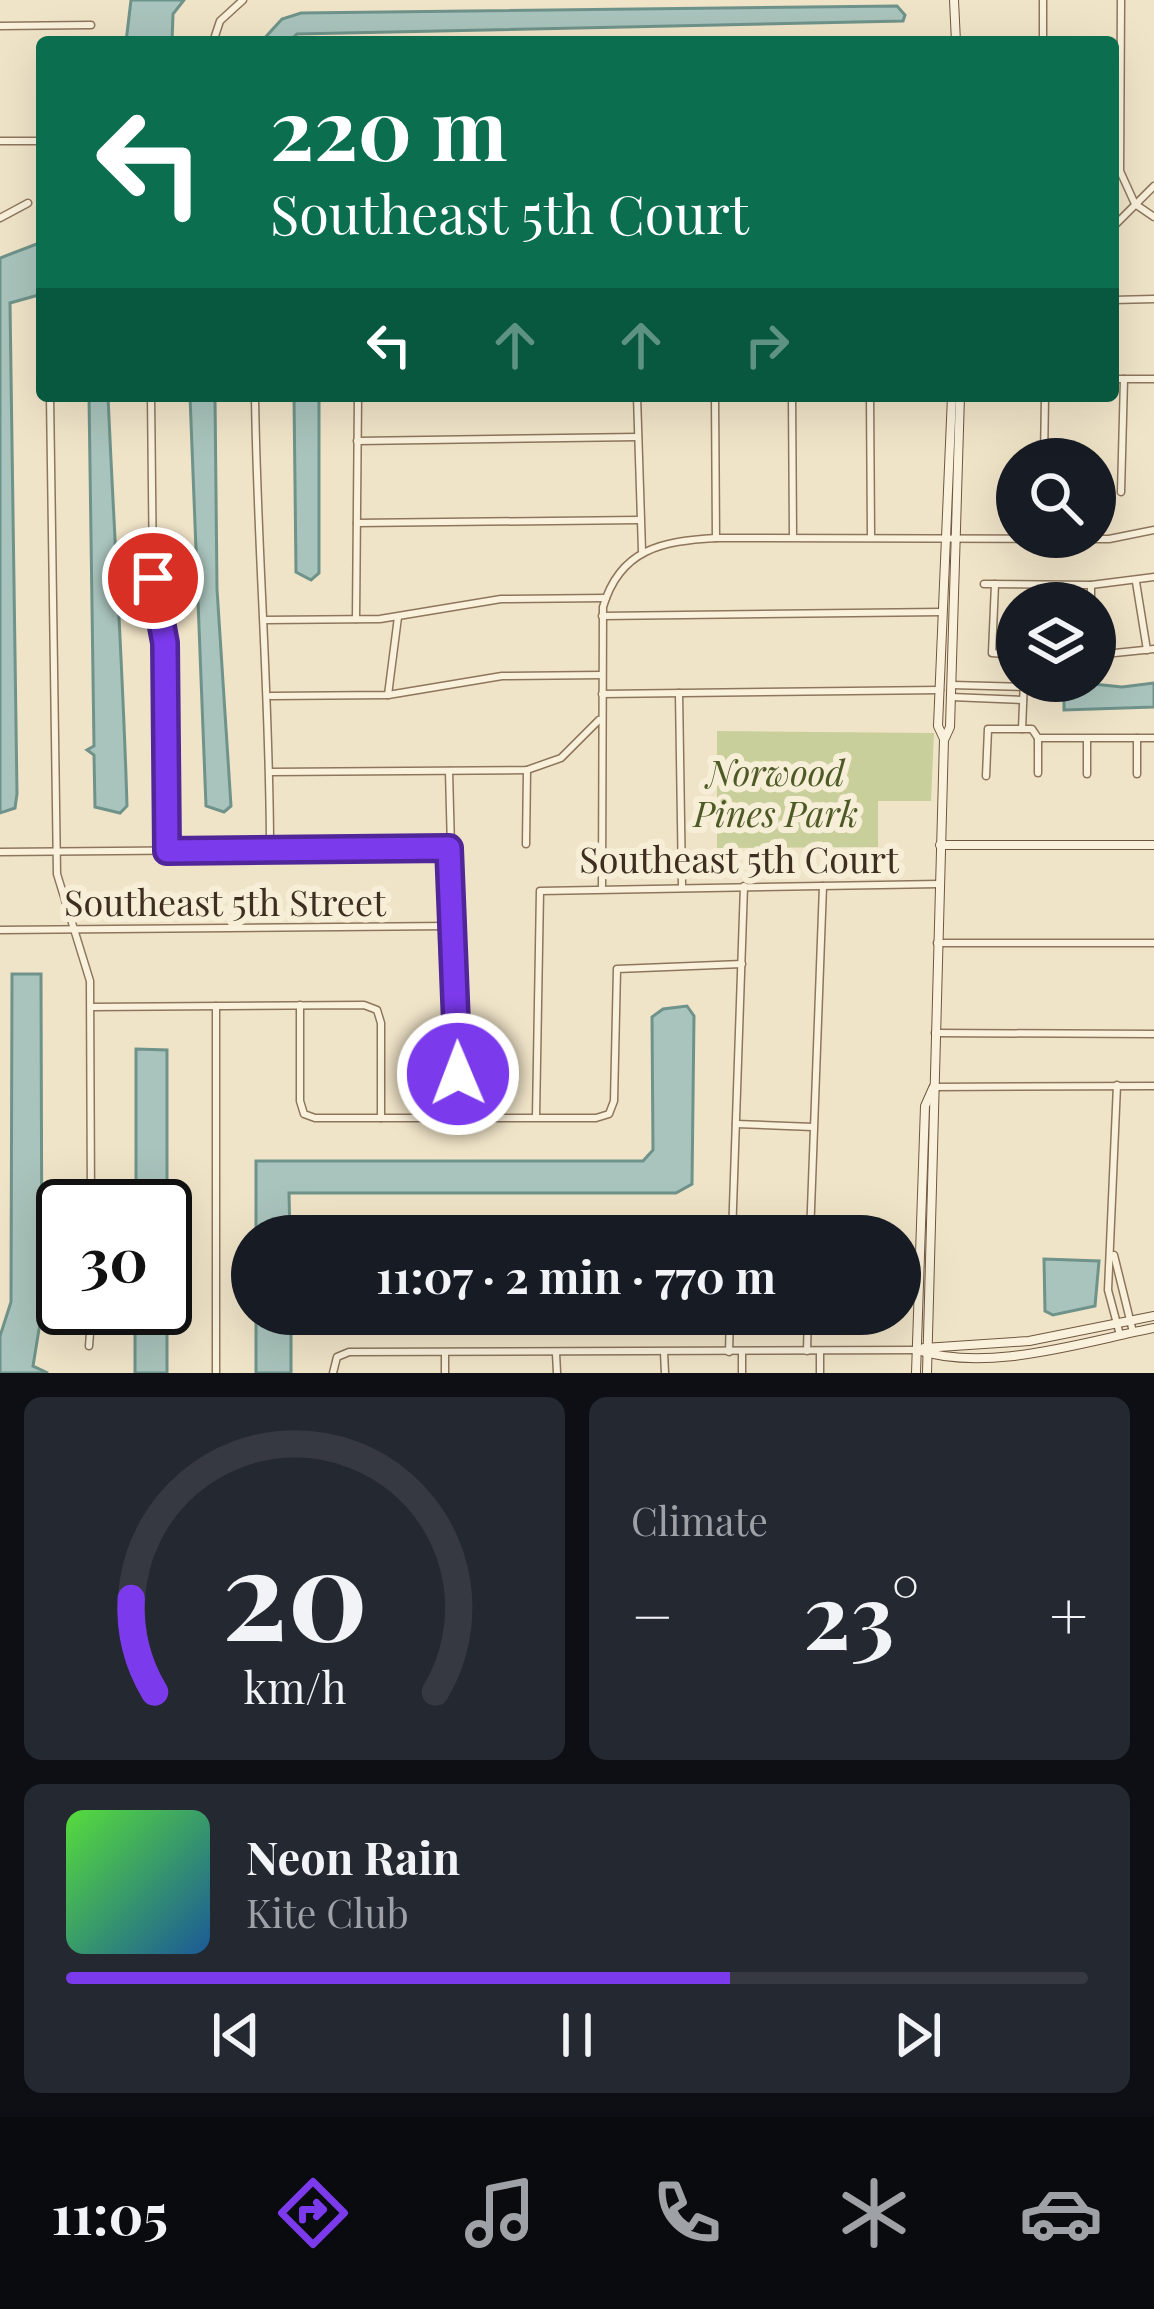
<!DOCTYPE html>
<html lang="en">
<head>
<meta charset="utf-8">
<style>
	body { margin:0; font-family:"Playfair Display",serif; background:#242831; color:#f1f3f6; height:100vh; display:flex; flex-direction:column; font-size:45px; white-space:nowrap }
	* { box-sizing:border-box; margin:0 }
	p { font-size:39px; color:#9ea1a6 }
	.icon { flex:none; width:66px; height:66px; fill:none; stroke:currentColor; stroke-width:2; stroke-linecap:round; stroke-linejoin:round }
	.map { position:relative; height:1373px; overflow:hidden }
	.details { display:flex; flex-direction:column; gap:24px; padding:24px; background:#0d0f14; flex:1 }
	.details>* { flex:none }
	.top-card { position:absolute; left:36px; top:36px; width:1083px; height:366px; border-radius:12px; box-shadow:0 12px 48px #0002; background:#0b6e4f; color:#fff; overflow:hidden }
	.buttons { position:absolute; left:996px; top:438px; display:grid; gap:24px }
	.buttons a { display:grid; place-items:center; width:120px; height:120px; border-radius:50%; background:#171b24; box-shadow:0 12px 48px #0002; font-size:60px }
	.speed { position:absolute; left:36px; top:1179px; display:flex; gap:24px; font-size:60px; font-weight:700; text-align:center }
	.speed>* { display:grid; place-content:center; width:156px; height:156px; border-radius:50%; background:#171b24; box-shadow:0 12px 48px #0002; line-height:1 }
	.speed .limit { border:6px solid #111; border-radius:18px; background:#fff; color:#111 }
	.pin { position:absolute; display:grid; place-items:center; width:102px; height:102px; color:#fff; margin:-51px; border:6px solid #fff; border-radius:50%; box-shadow:0 3px 12px #0007 }
	.me { position:absolute; width:132px; margin:-66px; rotate:359deg; stroke-linejoin:round; filter:drop-shadow(0 0 9px #0008) }
	.turn { display:flex; align-items:center; gap:42px; height:252px; padding:0 36px; font-size:54px }
	.turn .icon { width:156px; height:156px; stroke-width:2.5 }
	.turn b { display:block; font-size:84px; line-height:102px }
	.lanes { display:flex; align-items:center; height:114px; padding:0 36px; background:#0003; justify-content:center; gap:60px; direction:ltr }
	.lanes .off { opacity:.35 }
	.big { font-size:90px; font-weight:700; line-height:1.1 }
	.details .tile { flex:1; display:flex; flex-direction:column; justify-content:center; gap:18px; min-width:0; padding:0 42px; border-radius:18px; background:#242831 }
	.details .dial { align-items:center; gap:0 }
	.dial svg { height:312px; overflow:visible; fill:none; stroke:#363941; stroke-width:7; stroke-linecap:round; text-anchor:middle }
	.dial text { fill:#f1f3f6; stroke:none }
	.song { display:flex; align-items:center; gap:36px }
	.cover { width:144px; height:144px; border-radius:18px; background:linear-gradient(135deg,hsl(110 70% 55%),hsl(210 70% 35%)) }
	.played { height:12px; border-radius:6px; background:linear-gradient(90deg,#7c3aed 65%,#363941 65%) }
	.keys { display:flex; justify-content:space-around; direction:ltr }
	.heat { display:flex; justify-content:space-between; align-items:center; font-size:66px; direction:ltr }
	.details .tiles { flex:1; display:grid; gap:24px; grid-template-columns:1fr 1fr }
	.tile:last-child { grid-column:span 2 }
	.trip { position:absolute; left:231px; top:1215px; width:690px; height:120px; border-radius:60px; background:#171b24; box-shadow:0 12px 48px #0002; font-weight:700; line-height:120px; text-align:center }
	.dock { display:flex; height:192px; justify-content:space-around; align-items:center; background:#090b0e; color:#9ea1a6 }
	.dock .icon { width:84px; height:84px }
	.dock .on { color:#7c3aed }
	.dock b { font-size:54px; color:#f1f3f6 }
	.map>svg:first-child { display:block }
</style>
</head>
<body>
<div class="map">
<svg width="1154" height="1373" viewBox="0 0 1154 1373">
	<rect width="100%" height="100%" fill="#f0e4c8"/>
	<path fill="#c9cf9b" d="M 717,731 L 934,733 L 931,801 L 878,801 L 878,847 L 717,848 Z"/>
	<g fill="#a9c4bc" stroke="#6f938a" stroke-width="3">
		<path d="M 131,0 L 184,0 L 173,14 L 172,42 L 126,42 Z"/>
		<path d="M 897,6 L 905,15 L 903,21 L 297,34 L 289,42 L 261,42 L 282,19 L 301,13 Z"/>
		<path d="M 42,242 L 42,294 L 10,303 L 17,794 L 15,808 L 0,813 L 0,258 Z"/>
		<path d="M 89,396 L 108,396 C 114,533 123,669 127,806 L 120,813 L 95,807 L 94,755 L 87,750 L 94,746 Z"/>
		<path d="M 190,396 L 215,396 L 217,589 L 231,806 L 224,812 L 206,806 Z"/>
		<path d="M 294,396 L 319,396 L 319,573 L 311,580 L 296,572 Z"/>
		<path d="M 1064,681 L 1122,687 L 1154,683 L 1154,707 L 1064,710 Z"/>
		<path d="M 12,974 L 41,974 L 42,1311 L 33,1366 L 48,1373 L 0,1373 L 0,1336 L 11,1302 Z"/>
		<path d="M 687,1006 L 694,1016 L 692,1184 L 676,1193 L 289,1193 L 290,1236 L 256,1236 L 256,1161 L 643,1161 L 653,1150 L 652,1017 L 663,1009 Z"/>
		<path d="M 136,1049 L 167,1050 L 167,1373 L 135,1373 L 135,1308 L 165,1308 L 165,1206 L 136,1206 Z"/>
		<path d="M 1044,1259 L 1099,1261 L 1095,1306 L 1053,1315 L 1045,1311 Z"/>
		<rect x="256" y="1314" width="35" height="59"/>
	</g>
	<g fill="none" stroke-linecap="round" stroke-linejoin="round">
		<g stroke="#8d765c" stroke-width="9">
			<g id="street">
				<path d="M 1043,0 L 1043,42"/>
				<path d="M 1121,0 L 1120,171 L 1135,204 L 1154,217"/>
				<path d="M 0,26 L 91,25"/>
				<path d="M 213,42 L 220,21 L 243,0"/>
				<path d="M 0,141 L 42,141"/>
				<path d="M 0,218 L 28,203"/>
				<path d="M 1113,227 L 1154,186"/>
				<path d="M 1113,300 L 1154,299"/>
				<path d="M 1113,379 L 1154,379"/>
				<path d="M 50,396 L 57,874 L 90,981 L 91,1206"/>
				<path d="M 151,396 L 153,578 L 165,643 L 167,851"/>
				<path d="M 255,396 C 257,548 270,698 270,850"/>
				<path d="M 637,396 L 642,551"/>
				<path d="M 715,396 L 716,538"/>
				<path d="M 792,396 L 793,536"/>
				<path d="M 870,396 L 871,535"/>
				<path d="M 357,441 L 638,437"/>
				<path d="M 1044,459 L 1045,396"/>
				<path d="M 1121,492 L 1124,379"/>
				<path d="M 357,523 L 639,520"/>
				<path d="M 1136,582 L 1147,650"/>
				<path d="M 984,584 L 1091,585 L 1154,577"/>
				<path d="M 995,584 L 992,653 L 1017,655"/>
				<path d="M 1043,585 L 1043,603"/>
				<path d="M 1091,585 L 1091,603"/>
				<path d="M 602,616 L 942,612"/>
				<path d="M 356,619 L 358,396"/>
				<path d="M 265,620 L 380,619 L 501,599 L 606,598"/>
				<path d="M 1095,655 L 1154,649"/>
				<path d="M 952,685 L 1024,687"/>
				<path d="M 679,693 L 682,885"/>
				<path d="M 602,694 L 940,690"/>
				<path d="M 388,695 L 398,617"/>
				<path d="M 271,696 L 388,695 L 502,676 L 602,675"/>
				<path d="M 951,697 L 1023,700"/>
				<path d="M 1022,729 L 1024,681"/>
				<path d="M 1087,739 L 1087,774"/>
				<path d="M 449,771 L 458,1118"/>
				<path d="M 270,772 L 527,770 L 561,758 L 599,720"/>
				<path d="M 1038,773 L 1038,738"/>
				<path d="M 1137,774 L 1137,738"/>
				<path d="M 986,776 L 988,729 L 1032,729 L 1038,738 L 1154,738"/>
				<path d="M 526,844 L 527,770"/>
				<path d="M 0,852 L 450,848"/>
				<path d="M 602,886 L 603,607 C 620,549 662,541 716,538 L 1109,539 L 1154,530"/>
				<path d="M 0,930 L 450,926"/>
				<path d="M 937,943 L 1154,943"/>
				<path d="M 300,1005 L 300,1101 L 304,1114 L 315,1118 L 596,1118 L 609,1114 L 614,1101 L 617,969 L 742,964"/>
				<path d="M 216,1006 L 216,1373"/>
				<path d="M 91,1007 L 364,1005 L 377,1010 L 381,1023 L 381,1118"/>
				<path d="M 935,1033 L 1154,1034"/>
				<path d="M 1117,1085 L 1108,1290 L 1120,1335"/>
				<path d="M 933,1087 L 1154,1086"/>
				<path d="M 536,1117 L 540,891 L 939,884"/>
				<path d="M 736,1124 L 813,1127"/>
				<path d="M 335,1236 L 457,1236"/>
				<path d="M 476,1236 L 477,1236"/>
				<path d="M 732,1236 L 744,886"/>
				<path d="M 810,1236 L 823,886"/>
				<path d="M 1114,1255 L 1133,1332"/>
				<path d="M 89,1346 L 92,1308"/>
				<path d="M 807,1351 L 808,1314"/>
				<path d="M 664,1352 L 665,1373"/>
				<path d="M 729,1352 L 730,1314"/>
				<path d="M 445,1353 L 445,1373"/>
				<path d="M 556,1353 L 557,1373"/>
				<path d="M 742,1353 L 742,1373"/>
				<path d="M 333,1373 L 337,1357 L 349,1352 L 917,1350"/>
				<path d="M 820,1373 L 820,1353"/>
			</g>
		</g>
		<g stroke="#6f573f" stroke-width="10">
			<g id="secondary">
				<path d="M 954,0 L 956,42"/>
				<path d="M 945,738 L 950,727 L 960,396"/>
				<path d="M 940,845 L 1154,845"/>
				<path d="M 924,1348 L 1029,1341 L 1154,1316"/>
				<path d="M 917,1350 C 989,1373 1082,1342 1154,1328"/>
				<path d="M 916,1373 L 925,1106 L 933,1088"/>
				<path d="M 927,1373 L 944,739 L 938,726 L 952,396"/>
			</g>
		</g>
		<use href="#street" stroke="#faf1dc" stroke-width="6"/>
		<use href="#secondary" stroke="#faf1dc" stroke-width="8"/>
	</g>
	<g fill="none" stroke-linecap="round" stroke-linejoin="round">
		<g stroke="#51269a" stroke-width="30">
			<path id="route" d="M 153,578 L 165,643 L 167,851 L 449,848 L 458,1074"/>
		</g>
		<use href="#route" stroke="#7c3aed" stroke-width="21"/>
	</g>
	<g text-anchor="middle" dominant-baseline="central" stroke-width="12" stroke-linejoin="round" paint-order="stroke">
		<g font-size="36" font-style="italic" fill="#4d5a26" stroke="#f7eed8">
			<text x="776" y="771">Norwood<tspan x="776" dy="41">Pines Park</tspan></text>
		</g>
		<g font-size="36" fill="#3d2e20" stroke="#f7eed8">
			<text x="739" y="858">Southeast 5th Court</text>
			<text x="225" y="901">Southeast 5th Street</text>
		</g>
	</g>
</svg>
<div class="buttons">
<a><svg class="icon" aria-label="search" viewBox="0 0 24 24"><circle cx="10" cy="10" r="6"/><path d="M15 15l6 6"/></svg></a>
<a><svg class="icon" aria-label="layers" viewBox="0 0 24 24"><path d="M12 4l9 5-9 5-9-5zM3 14l9 5 9-5"/></svg></a>
</div>
<div class="speed"><div class="limit">30</div></div>
<div class="pin" style="left:153px;top:578px;background:#d93025"><svg class="icon" aria-label="arrive" viewBox="0 0 24 24"><path d="M6 21V4h12l-3 4 3 4H6"/></svg></div>
<svg class="me" style="left:458px;top:1074px" viewBox="-20 -20 40 40"><circle r="17" fill="#7c3aed" stroke="#fff" stroke-width="3"/><path d="M0-11L8 9 0 5-8 9z" fill="#fff"/></svg>
<div class="trip">11:07 · 2 min · 770 m</div>
<div class="top-card">
<div class="turn"><svg class="icon" aria-label="left" viewBox="0 0 24 24"><path d="M17 20v-9H6M10 6l-5 5 5 5"/></svg><div><b>220 m</b>Southeast 5th Court</div></div>
<div class="lanes"><svg class="icon" aria-label="left" viewBox="0 0 24 24"><path d="M17 20v-9H6M10 6l-5 5 5 5"/></svg><svg class="icon off" aria-label="ahead" viewBox="0 0 24 24"><path d="M12 20V5M6 11l6-6 6 6"/></svg><svg class="icon off" aria-label="ahead" viewBox="0 0 24 24"><path d="M12 20V5M6 11l6-6 6 6"/></svg><svg class="icon off" aria-label="right" viewBox="0 0 24 24"><path d="M7 20v-9h11M14 6l5 5-5 5"/></svg></div>
</div>
</div>
<section class="details">
<div class="tiles">
<div class="tile dial"><svg viewBox="0 0 100 80">
<path d="M14 69A42 42 0 1 1 86 69"/>
<path d="M14 69A42 42 0 0 1 8 45" stroke="#7c3aed"/>
<text x="50" y="56" font-size="32" font-weight="700">20</text>
<text x="50" y="72" font-size="11">km/h</text>
</svg></div>
<div class="tile"><p>Climate</p>
<div class="heat"><a>−</a><b class="big">23°</b><a>+</a></div>
</div>
<div class="tile">
<div class="song"><i class="cover"></i><div><b>Neon Rain</b><p>Kite Club</p></div></div>
<div class="played"></div>
<div class="keys"><svg class="icon" aria-label="previous" viewBox="0 0 24 24"><path d="M18 5L8 12l10 7zM5 5v14"/></svg><svg class="icon" aria-label="pause" viewBox="0 0 24 24"><path d="M8 5v14M16 5v14"/></svg><svg class="icon" aria-label="next" viewBox="0 0 24 24"><path d="M6 5l10 7-10 7zM19 5v14"/></svg></div>
</div>
</div>
</section>
<nav class="dock">
<b>11:05</b>
<svg class="icon on" aria-label="directions" viewBox="0 0 24 24"><path d="M12 3l9 9-9 9-9-9zM9 14v-3h6M13 9l2 2-2 2"/></svg>
<svg class="icon" aria-label="music" viewBox="0 0 24 24"><path d="M9 18V5l10-2v13"/><circle cx="6" cy="18" r="3"/><circle cx="16" cy="16" r="3"/></svg>
<svg class="icon" aria-label="phone" viewBox="0 0 24 24"><path d="M5 4h4l2 5-3 2q2 4 5 5l2-3 5 2v4C11 20 4 13 5 4z"/></svg>
<svg class="icon" aria-label="climate" viewBox="0 0 24 24"><path d="M12 3v18M4 7l16 10M4 17L20 7"/></svg>
<svg class="icon" aria-label="car" viewBox="0 0 24 24"><path d="M5 17H2v-5l4-1 3-4h7l3 4 3 1v5h-3M9 17h6M6 11h13"/><circle cx="7" cy="17" r="2"/><circle cx="17" cy="17" r="2"/></svg>
</nav>
</body>
</html>
